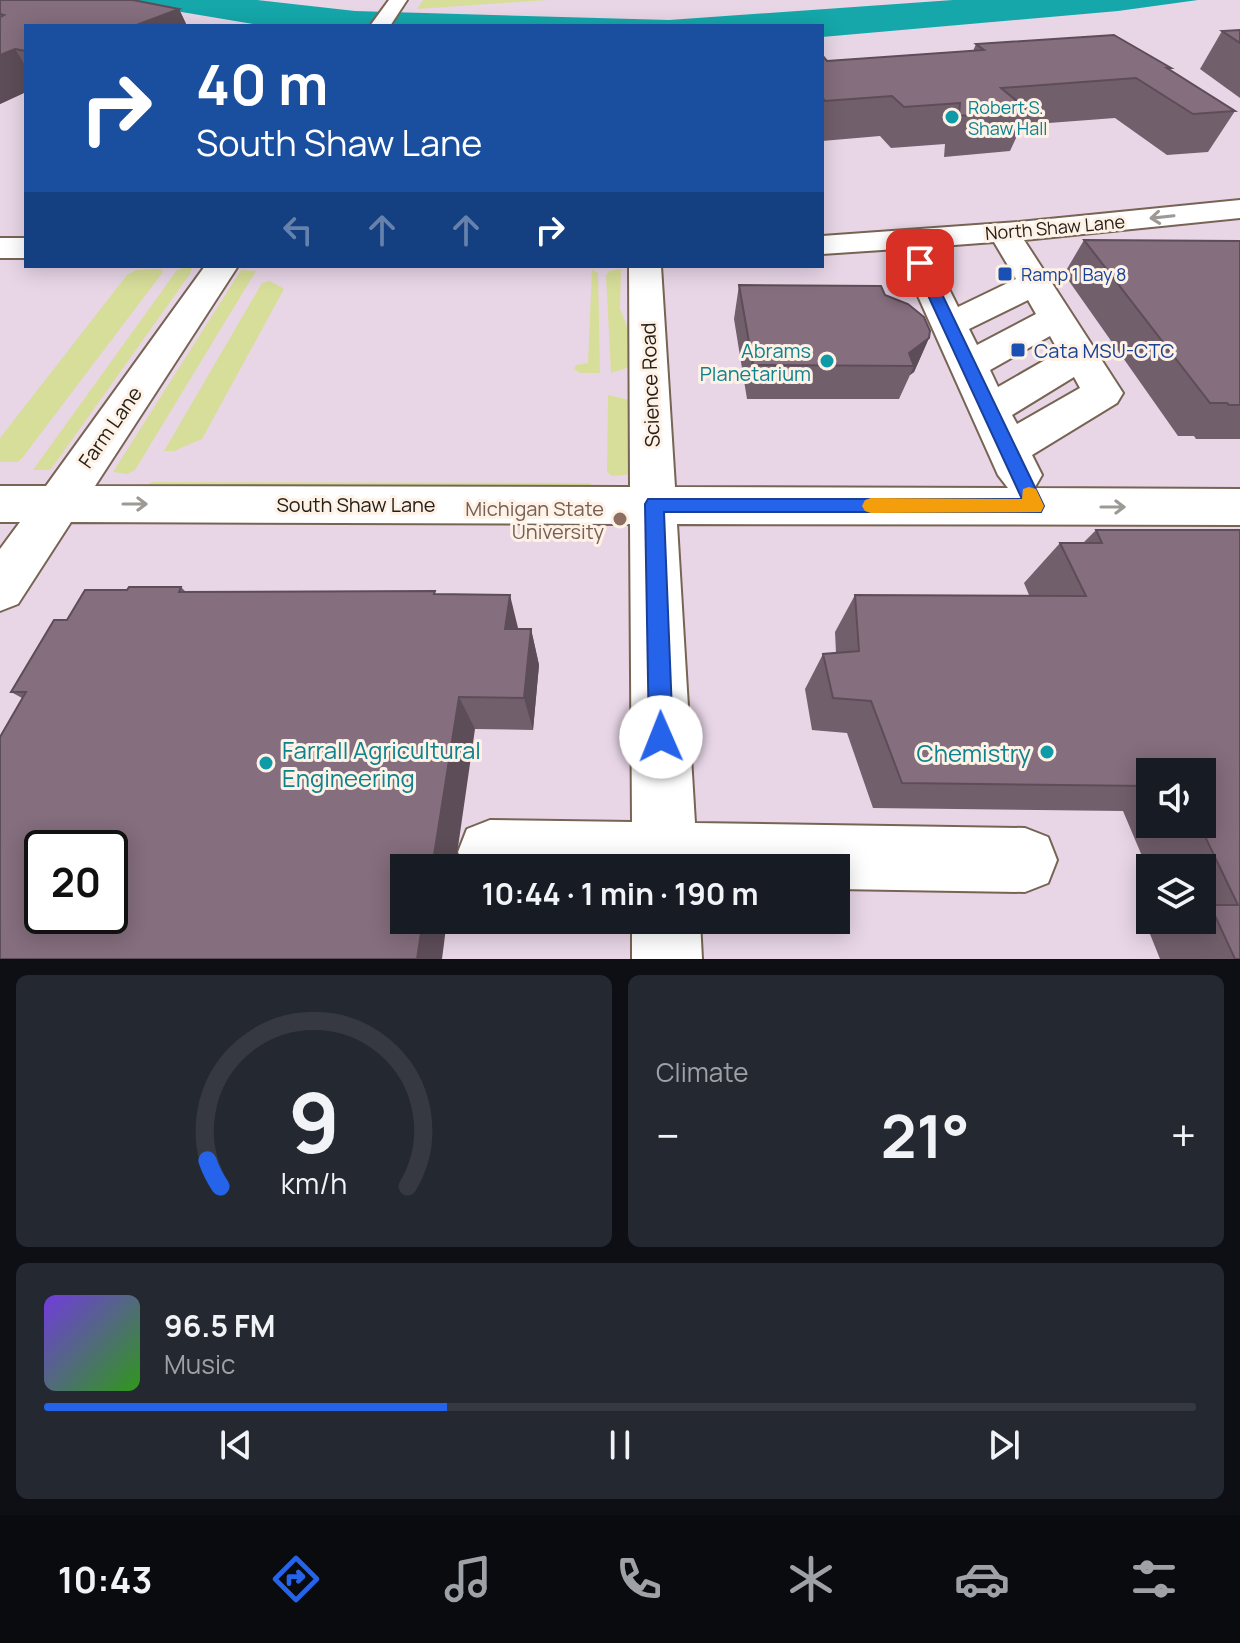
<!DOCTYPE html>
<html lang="en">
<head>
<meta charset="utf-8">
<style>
	body { margin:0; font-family:Manrope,sans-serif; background:#242831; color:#f1f3f6; height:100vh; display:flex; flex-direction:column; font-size:30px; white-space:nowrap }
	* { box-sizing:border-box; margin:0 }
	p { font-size:26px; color:#9ea1a6 }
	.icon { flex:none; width:44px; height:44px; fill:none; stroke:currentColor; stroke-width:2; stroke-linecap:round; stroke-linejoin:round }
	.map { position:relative; height:959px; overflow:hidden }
	.details { display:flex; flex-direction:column; gap:16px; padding:16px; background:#0d0f14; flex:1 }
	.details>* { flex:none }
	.top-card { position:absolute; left:24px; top:24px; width:800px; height:244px; border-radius:0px; box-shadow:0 4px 20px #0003; background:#1a4fa0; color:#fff; overflow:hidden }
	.controls { position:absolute; left:1136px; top:758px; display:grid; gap:16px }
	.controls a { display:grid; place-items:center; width:80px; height:80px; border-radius:0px; background:#171b24; box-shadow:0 4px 20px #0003; font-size:40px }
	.speed { position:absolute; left:24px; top:830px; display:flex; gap:16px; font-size:40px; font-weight:700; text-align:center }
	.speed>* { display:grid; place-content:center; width:104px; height:104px; border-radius:50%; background:#171b24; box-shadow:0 4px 20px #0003; line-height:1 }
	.speed .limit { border:4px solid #111; border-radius:12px; background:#fff; color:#111 }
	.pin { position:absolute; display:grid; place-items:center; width:68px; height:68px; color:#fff; margin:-34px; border-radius:16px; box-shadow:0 4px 12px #0006 }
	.me { position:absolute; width:88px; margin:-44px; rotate:359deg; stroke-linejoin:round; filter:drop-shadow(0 0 6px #0008) }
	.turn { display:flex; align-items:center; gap:28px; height:168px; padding:0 40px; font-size:36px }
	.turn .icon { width:104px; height:104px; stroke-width:2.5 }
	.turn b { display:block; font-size:56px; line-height:68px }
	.lanes { display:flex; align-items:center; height:76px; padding:0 40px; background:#0003; justify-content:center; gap:40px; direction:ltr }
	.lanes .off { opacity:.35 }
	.big { font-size:60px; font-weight:700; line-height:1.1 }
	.details .card { flex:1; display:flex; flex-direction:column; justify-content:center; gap:12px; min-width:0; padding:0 28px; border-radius:12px; background:#242831 }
	.details .dial { align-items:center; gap:0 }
	.dial svg { height:208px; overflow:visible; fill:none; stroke:#363941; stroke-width:7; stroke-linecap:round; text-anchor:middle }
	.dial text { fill:#f1f3f6; stroke:none }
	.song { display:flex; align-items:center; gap:24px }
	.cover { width:96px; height:96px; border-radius:12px; background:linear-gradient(135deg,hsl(260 70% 55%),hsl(110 70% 35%)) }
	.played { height:8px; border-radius:4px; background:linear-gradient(90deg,#2563eb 35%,#363941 35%) }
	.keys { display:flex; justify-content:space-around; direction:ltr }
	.heat { display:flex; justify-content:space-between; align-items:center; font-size:44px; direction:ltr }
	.details .tiles { flex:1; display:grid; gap:16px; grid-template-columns:1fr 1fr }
	.card:last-child { grid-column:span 2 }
	.trip { position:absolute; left:390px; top:854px; width:460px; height:80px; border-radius:0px; background:#171b24; box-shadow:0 4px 20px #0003; font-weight:700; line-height:80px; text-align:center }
	.dock { display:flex; height:128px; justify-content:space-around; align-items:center; background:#090b0e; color:#9ea1a6 }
	.dock .icon { width:56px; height:56px }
	.dock .on { color:#2563eb }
	.dock b { font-size:36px; color:#f1f3f6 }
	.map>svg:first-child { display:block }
</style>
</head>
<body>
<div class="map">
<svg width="1240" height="959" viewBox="0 0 1240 959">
	<rect width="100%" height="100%" fill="#f8e2ce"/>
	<path fill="#e8d6e7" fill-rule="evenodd" d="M 0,0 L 1240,0 L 1240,959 L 0,959 ZM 26,26 L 822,26 L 822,266 L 26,266 ZM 1150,772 L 1202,772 L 1202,824 L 1150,824 ZM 42,848 L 110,848 L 110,916 L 42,916 ZM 404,868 L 836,868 L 836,920 L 404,920 ZM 1150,868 L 1202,868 L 1202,920 L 1150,920 Z"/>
	<g fill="#d7de9a">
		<path d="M 423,0 L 548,0 L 417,9 Z"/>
		<path d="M 183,268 L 192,268 L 190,274 L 54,465 L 50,470 L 33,470 L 177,270 Z"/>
		<path d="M 156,269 L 162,269 L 163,272 L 23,457 L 18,462 L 0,462 L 0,438 L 127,275 L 136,270 Z"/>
		<path d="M 621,269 L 620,309 L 631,336 L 630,367 L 611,373 L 606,276 L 609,271 Z"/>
		<path d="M 241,270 L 256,271 L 135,470 L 127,474 L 113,472 Z"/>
		<path d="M 592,270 L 598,273 L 600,373 L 580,373 L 574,369 L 576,365 L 588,363 Z"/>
		<path d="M 270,281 L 284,289 L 202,439 L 174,451 L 164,451 L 262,283 Z"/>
		<path d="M 608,395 L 630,400 L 634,474 L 612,476 L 607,472 Z"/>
		<path d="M 152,482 L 589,483 L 593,485 L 593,490 L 142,489 Z"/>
	</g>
	<path fill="#15a7aa" d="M 110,0 L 257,0 L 355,11 L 669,20 L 953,0 L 1198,0 L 1118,11 L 822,37 L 822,26 L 265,26 Z"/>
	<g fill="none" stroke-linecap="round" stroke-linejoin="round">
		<g stroke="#776453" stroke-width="4">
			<g id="minor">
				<path d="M 389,0 L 407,0 L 390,26 L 370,26 Z"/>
				<path d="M 1240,200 L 1240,218 L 1024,240 L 1123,393 L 1117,403 L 1032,455 L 1042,475 L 1035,487 L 1031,488 L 1240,489 L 1240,525 L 677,524 L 695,823 L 1025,828 L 1048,837 L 1057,860 L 1048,883 L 1025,892 L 836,889 L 836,868 L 465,868 L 458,852 L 467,829 L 490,820 L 632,822 L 630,524 L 71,522 L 18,604 L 0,611 L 0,549 L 20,522 L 0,522 L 0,486 L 46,486 L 205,266 L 238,266 L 95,486 L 630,487 L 629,266 L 661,266 L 675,487 L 1008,488 L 998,475 L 897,249 L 822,254 L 822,236 L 1019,222 ZM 994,242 L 1016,279 L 958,307 L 928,247 ZM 1028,300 L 1036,314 L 977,345 L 969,329 ZM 1050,336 L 1059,352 L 998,387 L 990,370 ZM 1074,377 L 1080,388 L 1017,424 L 1012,415 Z"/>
				<rect x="0" y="238" width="26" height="20"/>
				<path d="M 632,920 L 700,920 L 702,959 L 632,959 Z"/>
			</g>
		</g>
		<use href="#minor" fill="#fff" fill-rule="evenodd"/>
	</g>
	<g fill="#725f6c" fill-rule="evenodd">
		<path d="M 0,0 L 179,9 L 187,26 L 26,26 L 26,92 L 0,104 Z"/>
		<path d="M 1240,30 L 1240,98 L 1200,69 L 1222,31 Z"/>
		<path d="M 976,44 L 1171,68 L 1170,70 L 1235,111 L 1208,152 L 1167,155 L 1115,118 L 1022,125 L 1010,151 L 944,157 L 945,144 L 891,148 L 880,136 L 822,141 L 822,55 L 827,61 L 973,51 Z"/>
		<path d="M 1084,240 L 1240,241 L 1240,439 L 1196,439 L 1194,436 L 1178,436 L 1064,274 Z"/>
		<path d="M 739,285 L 885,295 L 929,338 L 914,372 L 910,375 L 899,399 L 747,399 L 734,319 Z"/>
		<path d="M 1096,530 L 1240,530 L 1240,959 L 1160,959 L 1144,919 L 1150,917 L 1150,920 L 1202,920 L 1202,868 L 1150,868 L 1150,875 L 1123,811 L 873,808 L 847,733 L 812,730 L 805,689 L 823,654 L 836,653 L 835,632 L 855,595 L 1029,595 L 1024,583 L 1060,543 L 1083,543 ZM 1150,772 L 1202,772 L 1202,824 L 1150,824 Z"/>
		<path d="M 181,587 L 186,592 L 436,594 L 518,629 L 531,629 L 539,665 L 533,730 L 475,729 L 22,698 L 11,692 L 67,620 L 127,590 Z"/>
	</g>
	<g fill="#5d4d58">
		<path d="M 179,9 L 187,26 L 134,26 Z"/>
		<path d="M 15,49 L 26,67 L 26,92 L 0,104 L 0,55 Z"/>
		<path d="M 929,338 L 914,372 L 910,375 L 914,366 L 909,353 Z"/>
		<path d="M 510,595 L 519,632 L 505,629 Z"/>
		<path d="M 531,629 L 539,665 L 533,730 L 524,698 Z"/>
		<path d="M 459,697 L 475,729 L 455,868 L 432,868 Z"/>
		<path d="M 423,920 L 447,920 L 442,959 L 417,959 Z"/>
	</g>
	<g fill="#856e7e" stroke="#5d4d58" stroke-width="2" fill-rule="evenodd">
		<path d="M 0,0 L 133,0 L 179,9 L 134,26 L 26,26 L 26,51 L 15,49 L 0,55 L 0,17 L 4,15 L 0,14 Z"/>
		<path d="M 1240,30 L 1240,43 L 1222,31 Z"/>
		<path d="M 1114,35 L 1171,68 L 1167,68 L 1235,111 L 1193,114 L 1136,78 L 1001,88 L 1028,110 L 959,116 L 960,103 L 904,107 L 892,96 L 825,101 L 822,97 L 822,55 L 827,61 L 984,50 L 976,44 Z"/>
		<path d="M 1084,240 L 1240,241 L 1240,405 L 1229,405 L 1227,403 L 1210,403 Z"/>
		<path d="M 739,285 L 881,286 L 885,295 L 908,304 L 924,317 L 930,331 L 929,338 L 909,353 L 914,366 L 753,365 Z"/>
		<path d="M 1096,530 L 1240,530 L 1240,959 L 1235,959 L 1210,905 L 1238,905 L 1199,824 L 1202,824 L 1202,772 L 1150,772 L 1150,786 L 902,783 L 871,701 L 833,698 L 823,654 L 859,651 L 855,595 L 1086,596 L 1060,543 L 1102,543 Z"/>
		<path d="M 129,587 L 181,587 L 179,592 L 435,591 L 434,594 L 510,595 L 505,629 L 531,629 L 524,698 L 459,697 L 432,868 L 404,868 L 404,920 L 423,920 L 417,959 L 0,959 L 0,737 L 26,692 L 11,692 L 54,620 L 67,620 L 85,590 L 127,590 ZM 42,848 L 110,848 L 110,916 L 42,916 Z"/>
	</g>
	<defs><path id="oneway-shaft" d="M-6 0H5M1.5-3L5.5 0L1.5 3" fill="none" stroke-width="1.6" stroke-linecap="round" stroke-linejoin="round" transform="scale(2)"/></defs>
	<g stroke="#9d9a96">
		<use href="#oneway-shaft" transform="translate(1162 217) rotate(174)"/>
		<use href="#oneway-shaft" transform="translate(135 504)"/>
		<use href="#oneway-shaft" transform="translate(1113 507)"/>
	</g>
	<path fill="#2563eb" stroke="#184099" stroke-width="2" d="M 920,259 L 927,263 L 1044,506 L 1041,512 L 664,512 L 673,737 L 670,746 L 661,749 L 653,746 L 649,737 L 645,504 L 648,499 L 1022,499 L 913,263 Z"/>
	<path fill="#f59e0b" d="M 1029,487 L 1036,489 L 1044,506 L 1041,512 L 871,513 L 865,511 L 862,506 L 865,500 L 871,498 L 1022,499 L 1023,489 Z"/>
	<g fill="#0f9aa8" stroke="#fef1e5" stroke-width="3">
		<circle cx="952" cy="117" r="8"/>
		<circle cx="827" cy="361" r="8"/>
		<circle cx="1047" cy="752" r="8"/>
		<circle cx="266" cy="763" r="8"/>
	</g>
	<g fill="#1a4fb4" stroke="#fef1e5" stroke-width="3">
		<rect x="997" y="266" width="16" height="16" rx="4"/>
		<rect x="1010" y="342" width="16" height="16" rx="4"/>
	</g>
	<circle fill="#8d6e63" stroke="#fef1e5" stroke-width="3" cx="620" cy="519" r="8"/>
	<g text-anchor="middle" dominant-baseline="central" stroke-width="6" stroke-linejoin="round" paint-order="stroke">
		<g font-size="18" fill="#0d838f" stroke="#fef1e5" text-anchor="start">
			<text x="968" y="107">Robert S.<tspan x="968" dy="21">Shaw Hall</tspan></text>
		</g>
		<g font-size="18" fill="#251e16" stroke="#fef1e5">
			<text transform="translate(1055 227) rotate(-5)">North Shaw Lane</text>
		</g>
		<g font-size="18" fill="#164399" stroke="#fef1e5" text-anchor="start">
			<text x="1021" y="274">Ramp 1 Bay 8</text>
		</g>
		<g font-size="20" fill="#0d838f" stroke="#fef1e5" text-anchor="end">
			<text x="811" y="350">Abrams<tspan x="811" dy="23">Planetarium</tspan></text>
		</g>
		<g font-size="20" fill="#164399" stroke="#fef1e5" text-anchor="start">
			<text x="1034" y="350">Cata MSU-CTC</text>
		</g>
		<g font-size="20" fill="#251e16" stroke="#fef1e5">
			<text transform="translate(650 385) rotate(-92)">Science Road</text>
			<text transform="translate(110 427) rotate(-55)">Farm Lane</text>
			<text x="356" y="504">South Shaw Lane</text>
		</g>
		<g font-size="20" fill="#785e54" stroke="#fef1e5" text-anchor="end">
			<text x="604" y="508">Michigan State<tspan x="604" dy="23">University</tspan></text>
		</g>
		<g font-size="24" fill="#0d838f" stroke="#fef1e5" text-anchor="start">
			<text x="282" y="749">Farrall Agricultural<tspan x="282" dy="28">Engineering</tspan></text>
			<text x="1031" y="752" text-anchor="end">Chemistry</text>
		</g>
	</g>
</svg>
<div class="controls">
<a><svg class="icon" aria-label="sound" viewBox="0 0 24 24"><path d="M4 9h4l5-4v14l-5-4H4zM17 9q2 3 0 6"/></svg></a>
<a><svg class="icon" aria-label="layers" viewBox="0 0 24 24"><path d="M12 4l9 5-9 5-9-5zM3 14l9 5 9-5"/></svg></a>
</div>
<div class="speed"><div class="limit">20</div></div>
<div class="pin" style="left:920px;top:263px;background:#d93025"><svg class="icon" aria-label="arrive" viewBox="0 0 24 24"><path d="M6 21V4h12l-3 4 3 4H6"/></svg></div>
<svg class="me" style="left:661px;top:737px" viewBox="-20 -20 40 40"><circle r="19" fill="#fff"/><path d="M0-13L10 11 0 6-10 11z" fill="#2563eb"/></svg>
<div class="trip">10:44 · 1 min · 190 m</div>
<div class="top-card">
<div class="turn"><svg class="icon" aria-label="right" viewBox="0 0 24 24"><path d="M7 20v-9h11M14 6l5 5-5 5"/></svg><div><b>40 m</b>South Shaw Lane</div></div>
<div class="lanes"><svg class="icon off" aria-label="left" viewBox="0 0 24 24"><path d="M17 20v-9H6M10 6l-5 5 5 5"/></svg><svg class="icon off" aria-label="ahead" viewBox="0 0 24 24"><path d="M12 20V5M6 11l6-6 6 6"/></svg><svg class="icon off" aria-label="ahead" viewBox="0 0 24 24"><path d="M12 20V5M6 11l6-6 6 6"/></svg><svg class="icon" aria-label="right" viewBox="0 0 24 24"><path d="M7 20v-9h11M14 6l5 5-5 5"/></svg></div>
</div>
</div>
<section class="details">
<div class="tiles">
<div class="card dial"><svg viewBox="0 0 100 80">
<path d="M14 69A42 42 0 1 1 86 69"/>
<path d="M14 69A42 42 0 0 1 9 59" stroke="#2563eb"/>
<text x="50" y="56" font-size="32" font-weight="700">9</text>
<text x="50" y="72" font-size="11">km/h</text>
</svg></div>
<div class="card"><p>Climate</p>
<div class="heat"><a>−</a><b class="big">21°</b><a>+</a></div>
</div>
<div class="card">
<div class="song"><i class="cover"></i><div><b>96.5 FM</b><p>Music</p></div></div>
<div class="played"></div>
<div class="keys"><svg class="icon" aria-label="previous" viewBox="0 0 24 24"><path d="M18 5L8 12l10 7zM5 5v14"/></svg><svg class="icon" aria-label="pause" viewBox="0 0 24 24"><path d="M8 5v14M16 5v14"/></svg><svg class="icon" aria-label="next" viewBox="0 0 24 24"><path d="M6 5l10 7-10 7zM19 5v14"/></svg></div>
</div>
</div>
</section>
<nav class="dock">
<b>10:43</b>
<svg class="icon on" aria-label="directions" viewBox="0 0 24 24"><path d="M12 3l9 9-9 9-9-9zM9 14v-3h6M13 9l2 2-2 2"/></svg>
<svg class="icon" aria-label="music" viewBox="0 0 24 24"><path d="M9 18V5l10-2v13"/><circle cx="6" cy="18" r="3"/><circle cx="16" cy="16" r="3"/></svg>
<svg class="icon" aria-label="phone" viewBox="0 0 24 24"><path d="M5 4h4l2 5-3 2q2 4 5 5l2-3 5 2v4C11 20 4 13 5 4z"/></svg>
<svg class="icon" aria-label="climate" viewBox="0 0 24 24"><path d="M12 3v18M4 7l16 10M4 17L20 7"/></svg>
<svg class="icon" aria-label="car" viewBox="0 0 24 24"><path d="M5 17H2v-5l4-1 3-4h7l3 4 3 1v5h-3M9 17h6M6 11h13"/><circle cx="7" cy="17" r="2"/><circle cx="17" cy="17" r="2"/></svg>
<svg class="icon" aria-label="filters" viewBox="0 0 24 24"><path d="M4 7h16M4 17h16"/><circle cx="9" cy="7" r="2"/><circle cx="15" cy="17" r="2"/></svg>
</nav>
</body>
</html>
